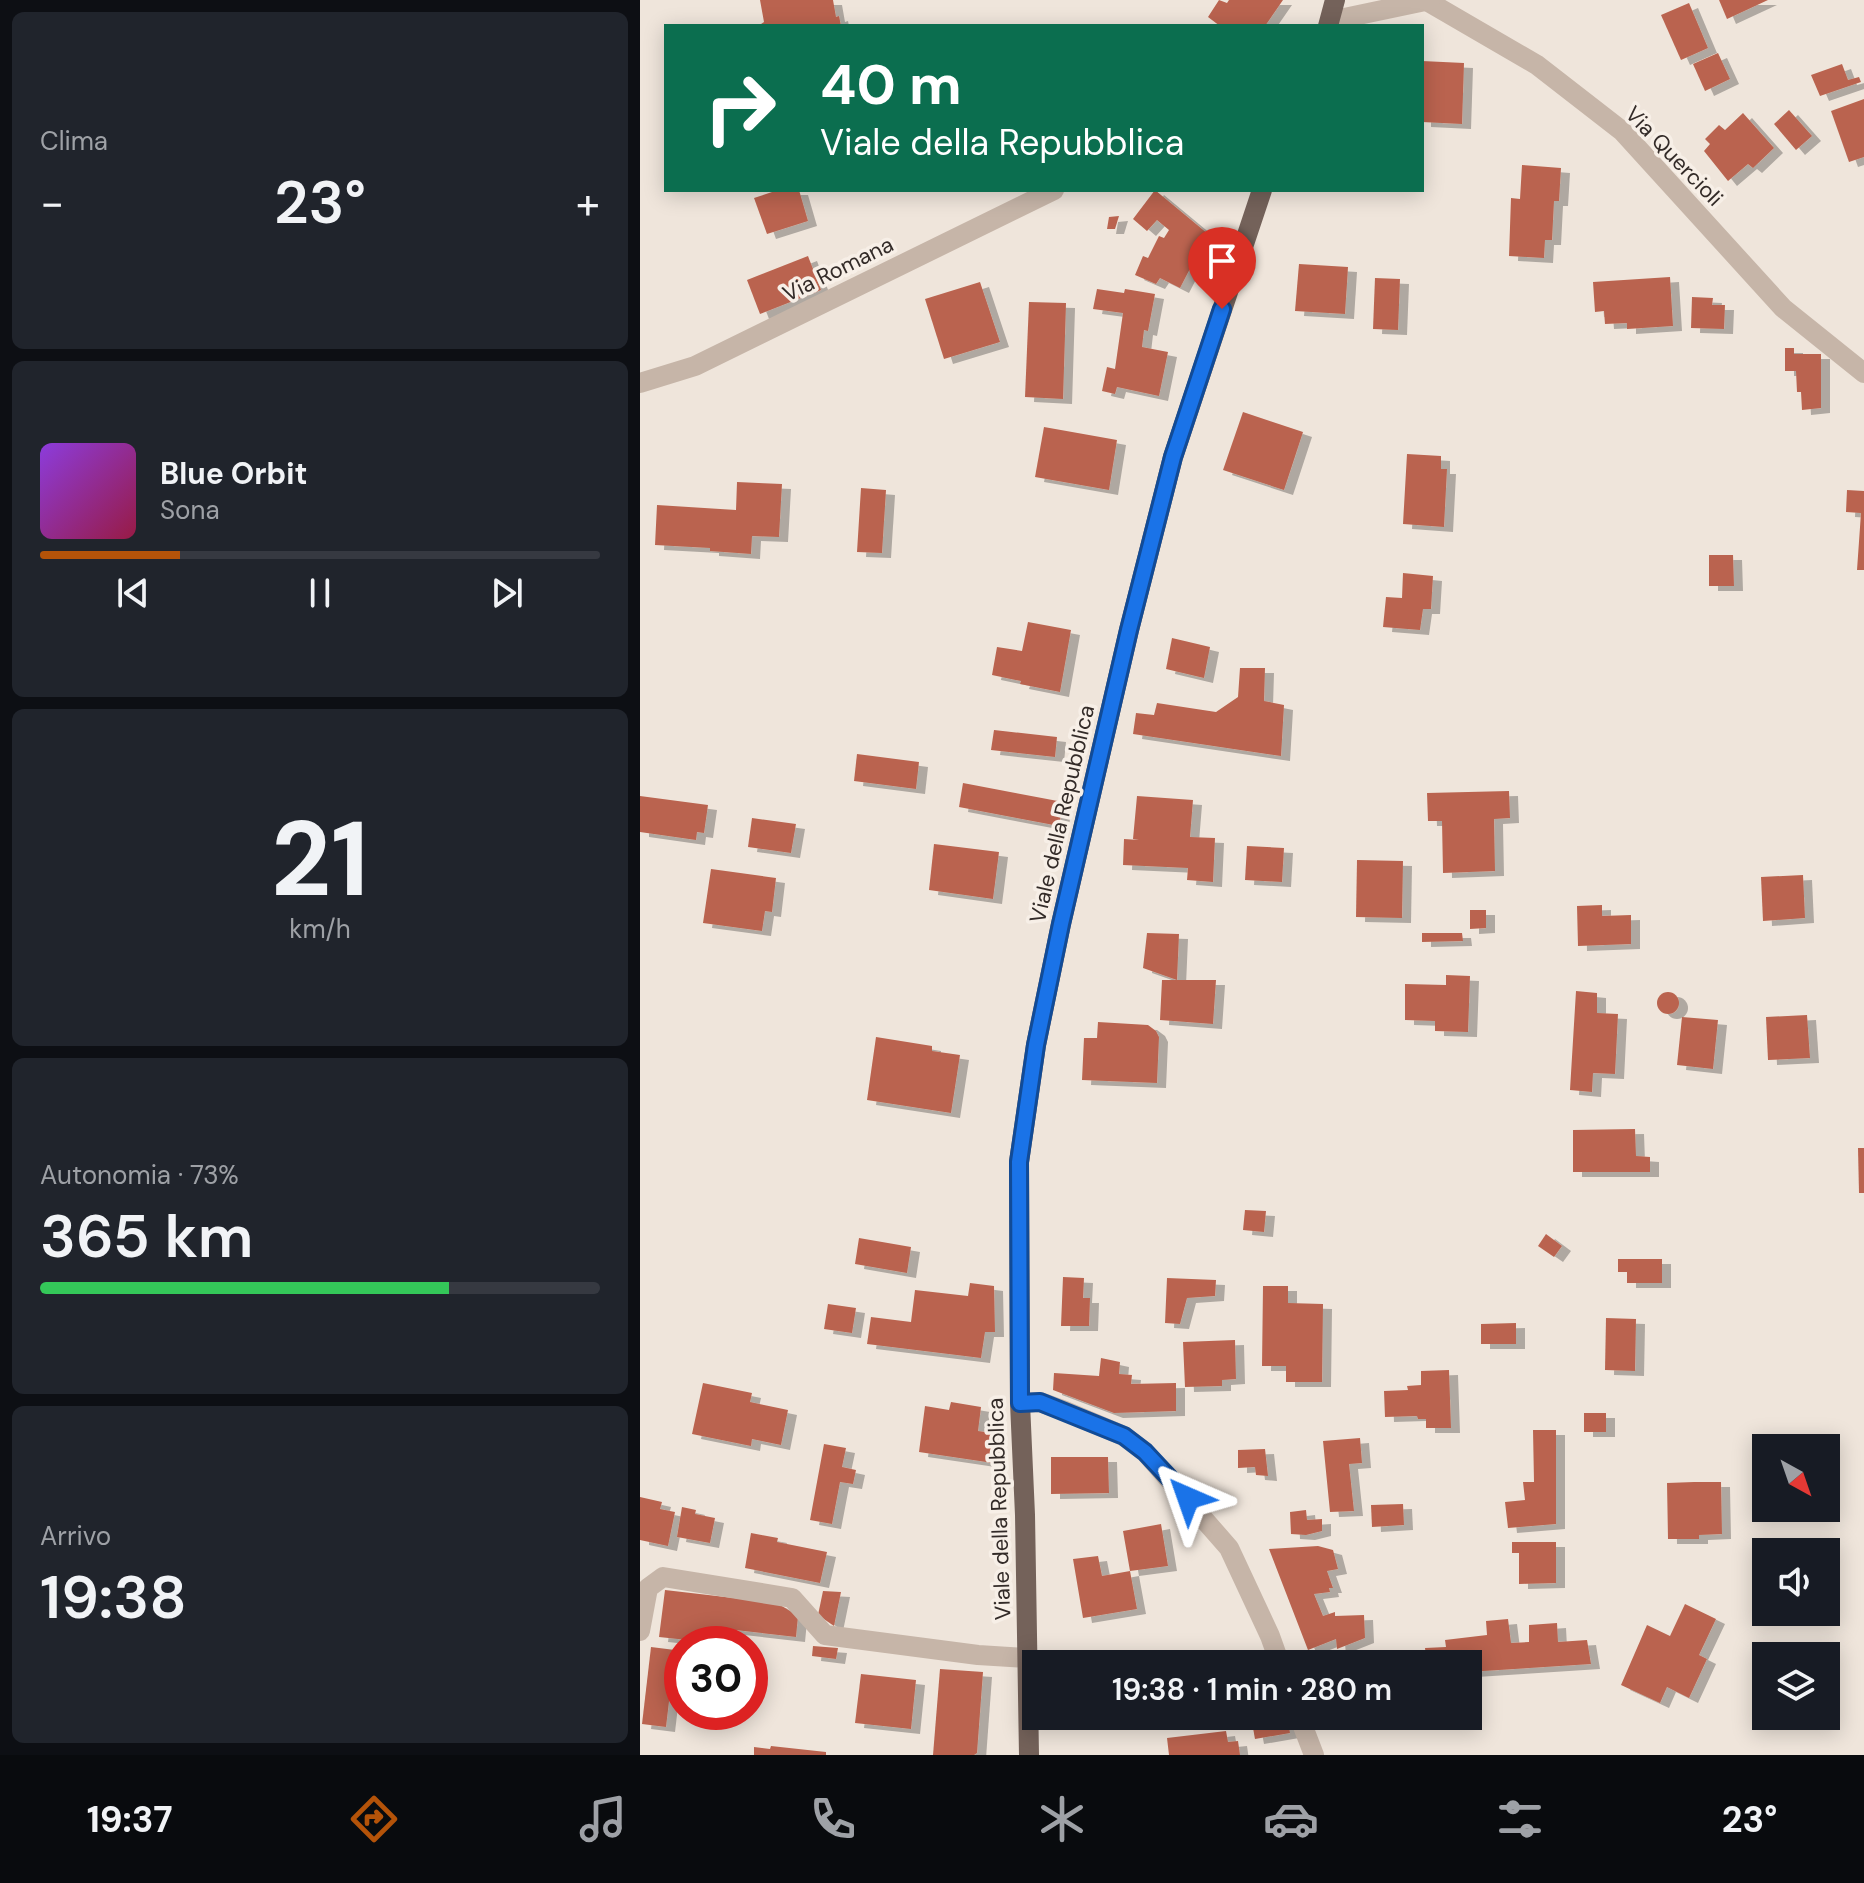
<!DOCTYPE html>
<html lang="it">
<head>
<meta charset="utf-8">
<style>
	body { margin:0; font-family:"DM Sans",sans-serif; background:#20242c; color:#f1f3f6; height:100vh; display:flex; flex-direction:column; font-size:30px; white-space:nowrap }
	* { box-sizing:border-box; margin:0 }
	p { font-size:26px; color:#9ea1a6 }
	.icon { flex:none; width:44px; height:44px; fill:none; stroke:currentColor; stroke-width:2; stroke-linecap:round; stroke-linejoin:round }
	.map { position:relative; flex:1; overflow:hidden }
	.panel { display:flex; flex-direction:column; gap:12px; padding:12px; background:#0d0f14; width:640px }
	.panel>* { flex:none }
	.banner { position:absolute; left:24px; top:24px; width:760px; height:168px; border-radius:0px; box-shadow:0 4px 20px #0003; background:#0b6e4f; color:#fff; overflow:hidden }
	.needle { width:52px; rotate:140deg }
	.tools { position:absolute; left:1112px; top:1434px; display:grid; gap:16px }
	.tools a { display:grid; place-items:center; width:88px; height:88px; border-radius:0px; background:#171b24; box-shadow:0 4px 20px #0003; font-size:40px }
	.speed { position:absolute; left:24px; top:1626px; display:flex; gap:16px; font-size:40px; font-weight:700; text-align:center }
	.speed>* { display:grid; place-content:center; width:104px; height:104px; border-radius:50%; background:#171b24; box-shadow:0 4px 20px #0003; line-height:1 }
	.speed .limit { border:12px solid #d22; background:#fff; color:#111 }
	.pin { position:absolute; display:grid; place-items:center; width:68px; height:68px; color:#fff; margin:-82px -34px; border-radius:50% 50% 50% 0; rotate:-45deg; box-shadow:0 0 8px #0007 }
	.pin .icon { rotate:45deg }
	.me { position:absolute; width:88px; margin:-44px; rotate:317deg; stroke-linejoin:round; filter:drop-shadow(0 0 6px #0008) }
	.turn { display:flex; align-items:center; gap:28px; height:168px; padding:0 24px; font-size:36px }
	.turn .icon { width:104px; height:104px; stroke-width:2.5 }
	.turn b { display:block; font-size:56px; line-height:68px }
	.big { font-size:60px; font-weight:600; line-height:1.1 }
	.panel .widget { flex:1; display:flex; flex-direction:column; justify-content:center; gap:12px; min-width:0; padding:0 28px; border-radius:12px; background:#20242c }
	.panel .dial { align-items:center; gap:0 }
	.dial b { font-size:104px; line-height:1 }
	.song { display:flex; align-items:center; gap:24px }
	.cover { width:96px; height:96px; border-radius:12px; background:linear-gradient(135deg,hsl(270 70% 55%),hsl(340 70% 35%)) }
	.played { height:8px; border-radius:4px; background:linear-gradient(90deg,#b45309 25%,#363941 25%) }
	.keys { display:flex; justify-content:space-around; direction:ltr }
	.heat { display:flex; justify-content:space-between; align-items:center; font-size:44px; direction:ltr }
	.charge { height:12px; border-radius:6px; background:linear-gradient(90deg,#34c759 73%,#363941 0) }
	.trip { position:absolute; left:382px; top:1650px; width:460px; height:80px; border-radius:0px; background:#171b24; box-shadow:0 4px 20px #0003; font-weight:600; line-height:80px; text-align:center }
	.menu { display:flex; height:128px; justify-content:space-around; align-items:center; background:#090b0e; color:#9ea1a6 }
	.menu .icon { width:56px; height:56px }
	.menu .on { color:#b45309 }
	.menu b { font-size:36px; color:#f1f3f6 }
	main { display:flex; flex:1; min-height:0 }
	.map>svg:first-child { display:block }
</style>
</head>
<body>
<main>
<section class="panel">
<div class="widget"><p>Clima</p>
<div class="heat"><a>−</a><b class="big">23°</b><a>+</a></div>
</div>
<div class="widget">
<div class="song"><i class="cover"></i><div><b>Blue Orbit</b><p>Sona</p></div></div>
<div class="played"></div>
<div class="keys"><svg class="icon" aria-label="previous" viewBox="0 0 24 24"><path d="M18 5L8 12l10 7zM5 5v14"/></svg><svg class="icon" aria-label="pause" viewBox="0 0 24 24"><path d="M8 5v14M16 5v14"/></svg><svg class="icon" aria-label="next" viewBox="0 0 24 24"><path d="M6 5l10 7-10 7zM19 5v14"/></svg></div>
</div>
<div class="widget dial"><b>21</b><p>km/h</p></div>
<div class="widget"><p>Autonomia · 73%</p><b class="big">365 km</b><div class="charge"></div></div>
<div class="widget"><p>Arrivo</p><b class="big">19:38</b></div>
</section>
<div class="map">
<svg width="1224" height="1755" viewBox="0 0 1224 1755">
	<defs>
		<filter id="shadow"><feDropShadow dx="9" dy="5" stdDeviation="0" flood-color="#0004"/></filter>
	</defs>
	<rect width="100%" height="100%" fill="#efe5db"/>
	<g fill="#ba644f" filter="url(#shadow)">
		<path d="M 120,0 L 193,0 L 196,17 L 199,16 L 201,26 L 118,26 L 124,22 Z"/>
		<path d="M 579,0 L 587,3 L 589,0 L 643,0 L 625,26 L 580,26 L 568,17 Z"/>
		<path d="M 1079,0 L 1128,0 L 1087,19 Z"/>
		<path d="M 1049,3 L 1068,48 L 1041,60 L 1021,15 Z"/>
		<path d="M 1078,53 L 1090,79 L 1065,91 L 1053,64 Z"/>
		<path d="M 782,61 L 824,63 L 822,124 L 782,122 Z"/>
		<path d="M 1202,64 L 1208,80 L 1219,77 L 1221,82 L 1180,96 L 1171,75 Z"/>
		<path d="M 1224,99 L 1224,157 L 1209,162 L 1191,111 Z"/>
		<path d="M 1149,110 L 1172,136 L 1156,150 L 1134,124 Z"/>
		<path d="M 1103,113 L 1134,148 L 1113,168 L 1108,164 L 1088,181 L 1064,151 L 1070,144 L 1065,139 L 1079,125 L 1085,130 Z"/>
		<path d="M 882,165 L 921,168 L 919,201 L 914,201 L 912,240 L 905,240 L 904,258 L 869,256 L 871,198 L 880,199 Z"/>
		<path d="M 138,190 L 159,190 L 168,221 L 127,234 L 114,198 Z"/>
		<path d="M 515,190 L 568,234 L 540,288 L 520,278 L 516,284 L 495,275 L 503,256 L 508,258 L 519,236 L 524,238 L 529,230 L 517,220 L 507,231 L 493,219 Z"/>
		<path d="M 479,216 L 475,229 L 467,229 L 469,217 Z"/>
		<path d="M 168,256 L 181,290 L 120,314 L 107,280 Z"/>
		<path d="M 659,264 L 708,267 L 705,314 L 655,311 Z"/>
		<path d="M 1030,277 L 1033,326 L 987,329 L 987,323 L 965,324 L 964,311 L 955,312 L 953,282 Z"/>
		<path d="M 735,278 L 760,279 L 758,330 L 733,329 Z"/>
		<path d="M 340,282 L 360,342 L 304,359 L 285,299 Z"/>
		<path d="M 457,289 L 484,293 L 485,289 L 515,294 L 508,331 L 504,330 L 502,347 L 528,352 L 519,396 L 477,387 L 475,394 L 462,391 L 467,367 L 475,369 L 483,313 L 453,309 Z"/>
		<path d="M 1052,297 L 1073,298 L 1072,305 L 1085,305 L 1084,329 L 1051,328 Z"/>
		<path d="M 389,302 L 426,303 L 423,399 L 385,397 Z"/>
		<path d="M 1145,348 L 1154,348 L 1154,354 L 1181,354 L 1181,408 L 1162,410 L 1161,392 L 1157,392 L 1156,371 L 1145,371 Z"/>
		<path d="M 603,412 L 663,432 L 644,490 L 583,470 Z"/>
		<path d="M 404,427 L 477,440 L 469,490 L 395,477 Z"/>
		<path d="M 767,454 L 801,456 L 801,469 L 807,469 L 804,527 L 763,524 Z"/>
		<path d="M 97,482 L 142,484 L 139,537 L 112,536 L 111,554 L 70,551 L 70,548 L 15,545 L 17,505 L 96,510 Z"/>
		<path d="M 221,488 L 246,490 L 242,553 L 217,552 Z"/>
		<path d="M 1207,490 L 1224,491 L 1224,570 L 1217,570 L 1221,513 L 1206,512 Z"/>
		<path d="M 1069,555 L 1093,555 L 1094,586 L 1069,586 Z"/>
		<path d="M 763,573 L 793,576 L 791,609 L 783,609 L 780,630 L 743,627 L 746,597 L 762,598 Z"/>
		<path d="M 388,622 L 431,630 L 420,692 L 380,684 L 381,681 L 352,675 L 357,647 L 382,651 Z"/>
		<path d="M 532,638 L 570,647 L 564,678 L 526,669 Z"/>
		<path d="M 600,668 L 625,668 L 624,701 L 644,705 L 641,756 L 493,734 L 496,713 L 514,715 L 517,703 L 576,712 L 598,697 Z"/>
		<path d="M 354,730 L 417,737 L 415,757 L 351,750 Z"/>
		<path d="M 217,754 L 279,762 L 276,789 L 214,781 Z"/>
		<path d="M 323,783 L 423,802 L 419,826 L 319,807 Z"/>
		<path d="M 869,791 L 870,818 L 854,819 L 855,871 L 803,873 L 802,821 L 788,821 L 787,793 Z"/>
		<path d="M 0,796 L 68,805 L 64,833 L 57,832 L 56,840 L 0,832 Z"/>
		<path d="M 497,796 L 553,800 L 550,837 L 575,838 L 573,882 L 547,880 L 548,868 L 483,865 L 484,839 L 499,840 L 493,839 Z"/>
		<path d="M 112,818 L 156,824 L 151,853 L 108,847 Z"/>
		<path d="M 294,844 L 359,852 L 353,899 L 289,890 Z"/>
		<path d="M 607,846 L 644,848 L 642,882 L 605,880 Z"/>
		<path d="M 717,860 L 763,861 L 762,918 L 716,917 Z"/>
		<path d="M 71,869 L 136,878 L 132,912 L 125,911 L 122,931 L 63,923 Z"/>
		<path d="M 1163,875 L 1165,918 L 1123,921 L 1121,877 Z"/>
		<path d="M 962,905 L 962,916 L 991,915 L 991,944 L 938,946 L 937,906 Z"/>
		<path d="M 830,910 L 846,910 L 846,928 L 830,929 Z"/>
		<path d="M 507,933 L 539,934 L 537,980 L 576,980 L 573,1024 L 520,1020 L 522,980 L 537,980 L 503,968 Z"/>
		<path d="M 782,933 L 822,933 L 823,941 L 782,942 Z"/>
		<path d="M 806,975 L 830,976 L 828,1032 L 795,1031 L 795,1021 L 765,1020 L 765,984 L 806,985 Z"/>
		<path d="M 936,991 L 957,993 L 957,1013 L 978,1014 L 975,1074 L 953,1073 L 952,1092 L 930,1090 Z"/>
		<circle cx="1028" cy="1003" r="11"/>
		<path d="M 1167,1015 L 1170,1058 L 1128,1060 L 1126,1017 Z"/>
		<path d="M 1042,1017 L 1078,1020 L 1073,1069 L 1037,1065 Z"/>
		<path d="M 458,1022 L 508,1025 L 516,1031 L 519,1037 L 517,1083 L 442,1080 L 444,1038 L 457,1038 Z"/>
		<path d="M 236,1037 L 292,1046 L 292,1051 L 320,1055 L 311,1113 L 227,1100 Z"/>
		<path d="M 995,1129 L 996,1156 L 1010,1157 L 1010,1172 L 933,1172 L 933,1130 Z"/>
		<path d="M 1218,1148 L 1224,1148 L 1224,1193 L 1219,1193 Z"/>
		<path d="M 605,1210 L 626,1211 L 624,1232 L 603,1230 Z"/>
		<path d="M 906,1234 L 922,1246 L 914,1257 L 898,1246 Z"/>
		<path d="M 219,1238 L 271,1247 L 267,1273 L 215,1264 Z"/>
		<path d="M 978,1259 L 1022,1259 L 1022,1283 L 987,1283 L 987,1272 L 978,1272 Z"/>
		<path d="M 423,1277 L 444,1278 L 443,1298 L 450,1298 L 449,1326 L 421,1326 Z"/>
		<path d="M 527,1278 L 576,1280 L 575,1296 L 547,1298 L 540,1324 L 525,1323 Z"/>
		<path d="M 330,1283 L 354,1286 L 355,1332 L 345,1332 L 341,1358 L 227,1344 L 231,1317 L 271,1322 L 275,1290 L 328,1296 Z"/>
		<path d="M 623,1286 L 648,1286 L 648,1303 L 683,1304 L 682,1382 L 646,1382 L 646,1366 L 622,1366 Z"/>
		<path d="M 188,1304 L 216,1308 L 212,1333 L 184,1329 Z"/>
		<path d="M 966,1318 L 996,1319 L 995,1371 L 965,1370 Z"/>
		<path d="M 876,1323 L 876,1344 L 841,1344 L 841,1324 Z"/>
		<path d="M 595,1340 L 596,1379 L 582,1380 L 582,1386 L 545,1387 L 543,1342 Z"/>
		<path d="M 461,1358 L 480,1362 L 479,1374 L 492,1375 L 491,1384 L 536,1383 L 536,1411 L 474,1413 L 413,1390 L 414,1373 L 459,1376 Z"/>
		<path d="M 809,1370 L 811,1428 L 786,1428 L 786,1419 L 778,1419 L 777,1416 L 745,1417 L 744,1391 L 768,1390 L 767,1386 L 781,1385 L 781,1371 Z"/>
		<path d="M 63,1383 L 112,1393 L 110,1402 L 148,1410 L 141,1445 L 112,1439 L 111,1446 L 52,1434 Z"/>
		<path d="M 311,1402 L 341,1407 L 338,1431 L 357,1434 L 353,1463 L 279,1452 L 285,1406 L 309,1410 Z"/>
		<rect x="944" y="1413" width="22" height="19"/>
		<path d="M 893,1430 L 916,1430 L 916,1524 L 868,1528 L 865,1502 L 885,1500 L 883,1482 L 894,1482 Z"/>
		<path d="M 720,1438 L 722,1463 L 709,1464 L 714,1511 L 690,1512 L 683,1441 Z"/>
		<path d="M 184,1444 L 206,1448 L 202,1467 L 216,1470 L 213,1484 L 200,1482 L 192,1524 L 170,1520 Z"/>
		<path d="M 625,1449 L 628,1476 L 616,1475 L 615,1467 L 598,1468 L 598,1450 Z"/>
		<path d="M 411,1457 L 468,1457 L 469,1493 L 411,1494 Z"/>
		<path d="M 1054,1482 L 1081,1482 L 1082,1534 L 1059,1535 L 1059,1539 L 1028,1539 L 1027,1483 Z"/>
		<path d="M 0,1497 L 22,1502 L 20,1509 L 35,1512 L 28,1546 L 0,1540 Z"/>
		<path d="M 763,1504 L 764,1525 L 732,1527 L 731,1505 Z"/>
		<path d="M 42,1507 L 56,1510 L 55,1514 L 75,1518 L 70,1543 L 37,1537 Z"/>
		<path d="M 666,1510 L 667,1520 L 682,1519 L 682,1531 L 666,1535 L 651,1534 L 650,1512 Z"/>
		<path d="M 521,1524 L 528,1566 L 490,1571 L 497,1609 L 443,1618 L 433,1559 L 458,1556 L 462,1576 L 490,1571 L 483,1531 Z"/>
		<path d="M 111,1533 L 138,1538 L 137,1542 L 187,1552 L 180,1583 L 105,1568 Z"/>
		<path d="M 872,1542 L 916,1542 L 916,1583 L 879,1584 L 879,1553 L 872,1553 Z"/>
		<path d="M 678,1546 L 693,1550 L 698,1569 L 687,1571 L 693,1588 L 689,1588 L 690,1592 L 674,1594 L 683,1616 L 695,1612 L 695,1616 L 724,1615 L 725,1638 L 697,1649 L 696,1639 L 668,1650 L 629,1549 Z"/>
		<path d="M 25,1590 L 137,1603 L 158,1616 L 156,1637 L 78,1628 L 76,1643 L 19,1637 Z"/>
		<path d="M 183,1591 L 201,1592 L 194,1626 L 178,1615 Z"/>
		<path d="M 1045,1604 L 1076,1619 L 1059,1655 L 1067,1659 L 1049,1698 L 1027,1687 L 1020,1703 L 981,1685 L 1007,1625 L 1030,1636 Z"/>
		<path d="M 868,1619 L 871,1643 L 889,1642 L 889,1625 L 917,1623 L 918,1642 L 947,1640 L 951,1664 L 828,1672 L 828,1664 L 787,1664 L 785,1648 L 806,1647 L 805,1640 L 847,1635 L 846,1621 Z"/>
		<path d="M 173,1646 L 198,1648 L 196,1659 L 172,1656 Z"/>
		<path d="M 11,1647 L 35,1650 L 26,1727 L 2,1724 Z"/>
		<path d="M 300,1669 L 343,1672 L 337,1753 L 334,1755 L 293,1755 Z"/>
		<path d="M 221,1674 L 276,1680 L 271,1729 L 215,1723 Z"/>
		<path d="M 647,1716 L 650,1733 L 615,1739 L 611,1717 Z"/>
		<path d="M 586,1731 L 588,1742 L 598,1741 L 600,1755 L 529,1755 L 527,1738 Z"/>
		<path d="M 131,1746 L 186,1752 L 186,1755 L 114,1755 L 114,1747 L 130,1749 Z"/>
	</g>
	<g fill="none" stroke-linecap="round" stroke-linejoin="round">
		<g stroke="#c6b5a8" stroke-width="20">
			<path d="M 787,1 L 897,65 L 982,131 L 1143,308 L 1224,373"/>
			<path d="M 690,21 L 790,0"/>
			<path d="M 0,383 L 55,366 L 414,190"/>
			<path d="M 380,1403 L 400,1402 L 425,1411 L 484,1436 L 505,1452 L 589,1548 L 630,1636 L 640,1664"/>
			<path d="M 0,1631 L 8,1588 L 23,1577 L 152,1598 L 185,1635 L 338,1655 L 387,1658"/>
			<path d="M 659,1716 L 674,1755"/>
		</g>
		<g stroke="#74625a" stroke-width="20">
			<path d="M 688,26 L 695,0"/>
			<path d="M 389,1755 L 385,1515 L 380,1403 L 379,1162 L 396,1045 L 421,924 L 489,630 L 533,457 L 622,190"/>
		</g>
	</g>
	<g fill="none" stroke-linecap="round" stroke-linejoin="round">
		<g stroke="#114b97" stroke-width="20">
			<path id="route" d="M 548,1498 L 505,1452 L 484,1436 L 400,1402 L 380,1403 L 379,1162 L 396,1045 L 421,924 L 489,630 L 533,457 L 582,309"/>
		</g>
		<use href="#route" stroke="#1a73e8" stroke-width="14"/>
	</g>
	<g text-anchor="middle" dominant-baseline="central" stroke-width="7" stroke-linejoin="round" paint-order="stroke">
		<g font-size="22" fill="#332b28" stroke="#f7efe7">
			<text transform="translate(1034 156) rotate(46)">Via Quercioli</text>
			<text transform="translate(198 269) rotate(-26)">Via Romana</text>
			<text transform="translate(422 814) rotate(-77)">Viale della Repubblica</text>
			<text transform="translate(359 1509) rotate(-92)">Viale della Repubblica</text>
		</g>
	</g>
</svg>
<div class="tools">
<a><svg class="needle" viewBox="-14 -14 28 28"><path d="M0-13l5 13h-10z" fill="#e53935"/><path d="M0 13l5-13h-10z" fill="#9ea1a6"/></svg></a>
<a><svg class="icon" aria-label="sound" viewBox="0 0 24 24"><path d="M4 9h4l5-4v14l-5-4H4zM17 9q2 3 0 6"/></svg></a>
<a><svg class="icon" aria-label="layers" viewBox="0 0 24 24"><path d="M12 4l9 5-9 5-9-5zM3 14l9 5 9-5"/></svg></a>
</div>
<div class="speed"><div class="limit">30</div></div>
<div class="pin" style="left:582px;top:309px;background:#d93025"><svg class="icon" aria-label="arrive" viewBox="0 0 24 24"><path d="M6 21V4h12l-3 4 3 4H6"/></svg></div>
<svg class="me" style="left:548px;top:1498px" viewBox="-20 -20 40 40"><path d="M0-17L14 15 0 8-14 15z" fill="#1a73e8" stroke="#fff" stroke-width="4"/></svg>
<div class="trip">19:38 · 1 min · 280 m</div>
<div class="banner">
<div class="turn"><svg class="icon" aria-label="right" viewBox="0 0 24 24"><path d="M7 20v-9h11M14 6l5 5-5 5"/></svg><div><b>40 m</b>Viale della Repubblica</div></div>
</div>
</div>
</main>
<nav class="menu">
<b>19:37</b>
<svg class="icon on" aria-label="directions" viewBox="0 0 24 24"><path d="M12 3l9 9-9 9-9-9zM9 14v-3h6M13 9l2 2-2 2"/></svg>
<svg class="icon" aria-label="music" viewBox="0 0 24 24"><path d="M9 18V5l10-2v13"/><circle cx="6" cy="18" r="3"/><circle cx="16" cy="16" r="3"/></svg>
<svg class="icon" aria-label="phone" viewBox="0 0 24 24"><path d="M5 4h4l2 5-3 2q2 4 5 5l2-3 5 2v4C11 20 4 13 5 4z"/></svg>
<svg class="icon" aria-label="climate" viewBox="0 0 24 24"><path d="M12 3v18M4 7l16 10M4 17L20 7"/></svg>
<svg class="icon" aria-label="car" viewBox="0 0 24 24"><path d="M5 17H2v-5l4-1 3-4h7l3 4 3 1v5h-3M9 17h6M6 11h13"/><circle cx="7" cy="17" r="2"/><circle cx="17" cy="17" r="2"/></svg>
<svg class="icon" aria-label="filters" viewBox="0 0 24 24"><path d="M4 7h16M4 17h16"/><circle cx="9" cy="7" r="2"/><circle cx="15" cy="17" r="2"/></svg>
<b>23°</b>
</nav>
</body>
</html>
